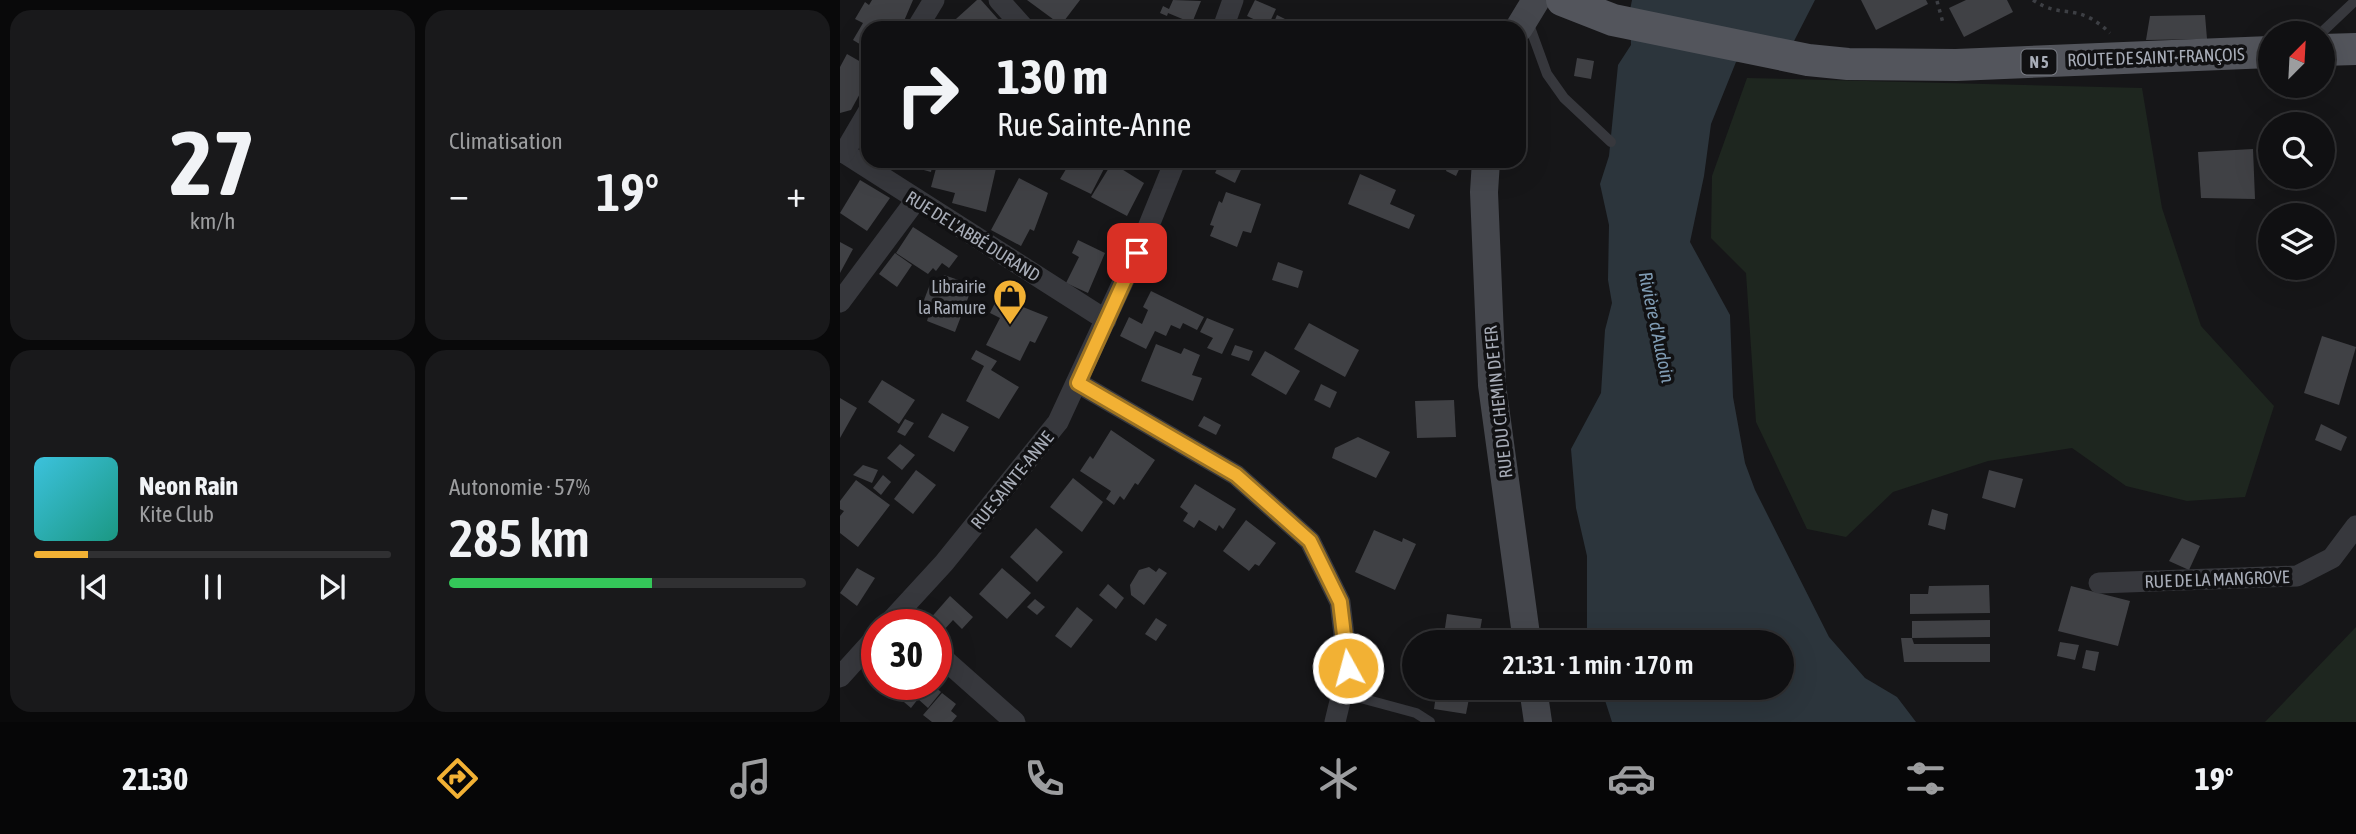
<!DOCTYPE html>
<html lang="fr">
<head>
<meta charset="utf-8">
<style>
	body { margin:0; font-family:"Asap Condensed",sans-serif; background:#19191b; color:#f1f3f6; height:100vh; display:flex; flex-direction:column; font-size:26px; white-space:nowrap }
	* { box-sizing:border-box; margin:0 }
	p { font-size:23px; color:#9c9d9f }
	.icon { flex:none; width:38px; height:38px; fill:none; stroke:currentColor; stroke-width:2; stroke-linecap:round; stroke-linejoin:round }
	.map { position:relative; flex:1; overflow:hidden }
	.sheet { display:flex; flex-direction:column; gap:10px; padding:10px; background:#09090a; width:840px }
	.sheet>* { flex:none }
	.hud { position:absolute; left:21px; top:21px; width:665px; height:147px; border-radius:21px; box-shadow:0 7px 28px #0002,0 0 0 2px #303032; background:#101012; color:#f1f3f6; overflow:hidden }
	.needle { width:46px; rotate:24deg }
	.buttons { position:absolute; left:1418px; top:21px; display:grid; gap:14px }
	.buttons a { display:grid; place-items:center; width:77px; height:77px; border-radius:50%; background:#101012; box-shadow:0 7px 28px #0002,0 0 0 2px #303032; font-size:35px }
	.speed { position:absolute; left:21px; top:609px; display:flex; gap:14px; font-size:35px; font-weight:700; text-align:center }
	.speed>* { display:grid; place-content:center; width:91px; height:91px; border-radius:50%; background:#101012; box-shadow:0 7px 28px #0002,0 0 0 2px #303032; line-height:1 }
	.speed .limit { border:10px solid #d22; background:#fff; color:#111 }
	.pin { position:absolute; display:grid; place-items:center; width:60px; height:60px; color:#fff; margin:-30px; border-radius:14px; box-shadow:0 4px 10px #0006 }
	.me { position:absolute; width:77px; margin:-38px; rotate:353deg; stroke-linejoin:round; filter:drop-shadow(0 0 5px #0008) }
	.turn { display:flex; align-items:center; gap:24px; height:147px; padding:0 21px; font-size:32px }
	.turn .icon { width:91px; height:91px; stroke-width:2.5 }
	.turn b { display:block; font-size:49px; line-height:60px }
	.big { font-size:52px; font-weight:600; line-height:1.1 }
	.sheet .widget { flex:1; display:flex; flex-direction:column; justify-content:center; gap:10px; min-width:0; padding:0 24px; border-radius:21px; background:#19191b }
	.sheet .dial { align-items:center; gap:0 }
	.dial b { font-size:91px; line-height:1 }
	.song { display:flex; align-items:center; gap:21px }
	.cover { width:84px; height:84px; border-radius:10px; background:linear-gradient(135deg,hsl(190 70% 55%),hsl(170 70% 35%)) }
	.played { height:7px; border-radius:4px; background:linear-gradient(90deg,#f2b134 15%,#303032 15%) }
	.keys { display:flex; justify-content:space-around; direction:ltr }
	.heat { display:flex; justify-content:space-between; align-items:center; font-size:38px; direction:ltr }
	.charge { height:10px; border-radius:5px; background:linear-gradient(90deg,#34c759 57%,#303032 0) }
	.sheet .tiles { flex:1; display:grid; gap:10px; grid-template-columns:repeat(2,1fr) }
	.trip { position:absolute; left:562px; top:630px; width:392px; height:70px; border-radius:35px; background:#101012; box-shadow:0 7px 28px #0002,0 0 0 2px #303032; font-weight:600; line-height:70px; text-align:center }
	.menu { display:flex; height:112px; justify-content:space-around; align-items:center; background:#060607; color:#9c9d9f }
	.menu .icon { width:49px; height:49px }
	.menu .on { color:#f2b134 }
	.menu b { font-size:32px; color:#f1f3f6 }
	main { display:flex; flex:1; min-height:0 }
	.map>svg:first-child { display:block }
</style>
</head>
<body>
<main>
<section class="sheet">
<div class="tiles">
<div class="widget dial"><b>27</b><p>km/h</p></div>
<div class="widget"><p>Climatisation</p>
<div class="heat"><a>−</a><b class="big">19°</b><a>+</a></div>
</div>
<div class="widget">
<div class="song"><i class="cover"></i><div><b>Neon Rain</b><p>Kite Club</p></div></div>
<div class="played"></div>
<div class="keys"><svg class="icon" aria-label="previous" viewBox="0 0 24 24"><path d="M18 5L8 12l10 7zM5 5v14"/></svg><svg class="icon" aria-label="pause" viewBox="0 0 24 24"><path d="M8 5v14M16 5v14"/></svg><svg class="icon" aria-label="next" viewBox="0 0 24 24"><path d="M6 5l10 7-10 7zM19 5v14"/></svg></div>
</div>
<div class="widget"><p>Autonomie · 57%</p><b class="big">285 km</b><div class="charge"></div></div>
</div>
</section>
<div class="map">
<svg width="1516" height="722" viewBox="0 0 1516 722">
	<rect width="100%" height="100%" fill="#161618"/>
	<g fill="#1e261f">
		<path d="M 907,78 L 1302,88 L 1322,208 L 1361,326 L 1434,406 L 1405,497 L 1347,501 L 1286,486 L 1232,448 L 1148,461 L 1053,492 L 1006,537 L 967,529 L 916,422 L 906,273 L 871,238 L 872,176 Z"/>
		<path d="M 1516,627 L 1516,722 L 1425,722 Z"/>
	</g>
	<path fill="#2c353c" d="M 792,0 L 975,0 L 953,43 L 896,62 L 871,124 L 864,176 L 850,242 L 890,315 L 893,397 L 905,463 L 915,490 L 989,637 L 1025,678 L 1057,697 L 1076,722 L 772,722 L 761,688 L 942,688 L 942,642 L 747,642 L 747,556 L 736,508 L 731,449 L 761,393 L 765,330 L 772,303 L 768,280 L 769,225 L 760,184 L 769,156 L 778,65 L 791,45 L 790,10 Z"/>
	<g fill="#404145">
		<path d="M 32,0 L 73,0 L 61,28 L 28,28 L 28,49 L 13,40 L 23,23 L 15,19 L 25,2 L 29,5 Z"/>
		<path d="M 137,0 L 141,0 L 158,19 L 155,28 L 106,28 Z"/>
		<path d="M 187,0 L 240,0 L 221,25 Z"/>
		<path d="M 333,0 L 361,1 L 352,23 L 328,13 L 327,16 L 320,13 L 323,6 L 329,9 Z"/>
		<path d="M 415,0 L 436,9 L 428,26 L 407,16 Z"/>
		<path d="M 1021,0 L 1086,0 L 1088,4 L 1036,30 Z"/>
		<path d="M 1126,0 L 1167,0 L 1173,12 L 1124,37 L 1109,8 Z"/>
		<path d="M 437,15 L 447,20 L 443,28 L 432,27 Z"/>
		<path d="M 1365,15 L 1367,39 L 1306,40 L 1310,16 Z"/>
		<path d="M 7,54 L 28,66 L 28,79 L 11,110 L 0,113 L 0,67 Z"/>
		<path d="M 737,58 L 754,61 L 751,79 L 734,76 Z"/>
		<path d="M 1413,149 L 1415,199 L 1361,198 L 1358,152 Z"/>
		<path d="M 74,161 L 93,161 L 91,172 L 73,167 Z"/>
		<path d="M 98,161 L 150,161 L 157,164 L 146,212 L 112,203 L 115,193 L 91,187 Z"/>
		<path d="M 231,161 L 268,161 L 251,194 L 220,179 Z"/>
		<path d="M 381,161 L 405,161 L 395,183 L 375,173 Z"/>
		<path d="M 610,161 L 623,161 L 616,176 L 606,171 Z"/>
		<path d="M 272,163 L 304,183 L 287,216 L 251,197 Z"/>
		<path d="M 520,174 L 556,190 L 550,204 L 575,215 L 569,229 L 508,204 Z"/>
		<path d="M 179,178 L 208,193 L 194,231 L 190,229 L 181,246 L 151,230 Z"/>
		<path d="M 20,180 L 50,198 L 27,231 L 0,213 Z"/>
		<path d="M 386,192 L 421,204 L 411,233 L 403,231 L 397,247 L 370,236 L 374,226 L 370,225 L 379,201 L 382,203 Z"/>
		<path d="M 73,227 L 118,256 L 109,268 L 102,263 L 96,271 L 93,268 L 88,274 L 56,253 Z"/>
		<path d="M 238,240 L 265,253 L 248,293 L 226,283 L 239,257 L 232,253 Z"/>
		<path d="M 0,242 L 13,249 L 0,273 Z"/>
		<path d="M 55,253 L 72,265 L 57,287 L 39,274 Z"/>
		<path d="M 438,262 L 463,271 L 458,288 L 432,280 Z"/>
		<path d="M 104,275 L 133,285 L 115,332 L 87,321 L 90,311 L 81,308 L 92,279 L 101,282 Z"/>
		<path d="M 311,291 L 364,317 L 357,330 L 343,323 L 340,329 L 331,325 L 326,336 L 315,331 L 306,349 L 280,336 L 289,317 L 302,324 L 308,310 L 303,307 Z"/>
		<path d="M 158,297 L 208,317 L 195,343 L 190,341 L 180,361 L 146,345 L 160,318 L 150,313 Z"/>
		<path d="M 367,318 L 394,329 L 382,354 L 367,348 L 373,338 L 360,332 Z"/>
		<path d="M 469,323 L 519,350 L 505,377 L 454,349 Z"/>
		<path d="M 1482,336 L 1516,347 L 1499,405 L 1464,393 Z"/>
		<path d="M 316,344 L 341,354 L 344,348 L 360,355 L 352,375 L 362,378 L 353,401 L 301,381 Z"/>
		<path d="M 395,345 L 413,351 L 409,361 L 391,355 Z"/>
		<path d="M 136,350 L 157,361 L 151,370 L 179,387 L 159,419 L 126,401 L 144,366 L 131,359 Z"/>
		<path d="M 425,351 L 460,371 L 446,395 L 411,375 Z"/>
		<path d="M 42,380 L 75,400 L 59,424 L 28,402 Z"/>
		<path d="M 481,384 L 497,392 L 490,408 L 474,400 Z"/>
		<path d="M 0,398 L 17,408 L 0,438 Z"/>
		<path d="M 614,400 L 616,437 L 577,438 L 575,401 Z"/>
		<path d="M 102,413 L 129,427 L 114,452 L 88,437 Z"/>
		<path d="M 364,416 L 381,425 L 376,435 L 358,426 Z"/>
		<path d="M 65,419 L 74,423 L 65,436 L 57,432 Z"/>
		<path d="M 1481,424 L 1507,437 L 1501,451 L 1475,440 Z"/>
		<path d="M 271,430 L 315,460 L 298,485 L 295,483 L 284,500 L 280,496 L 274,505 L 266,499 L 271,491 L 240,471 L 250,456 L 253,459 Z"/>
		<path d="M 518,437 L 550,452 L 536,478 L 492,458 L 495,448 Z"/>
		<path d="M 60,444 L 75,455 L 62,470 L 47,458 Z"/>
		<path d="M 23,465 L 38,470 L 32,483 L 13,475 Z"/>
		<path d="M 76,470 L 96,485 L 73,514 L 54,499 Z"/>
		<path d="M 1149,470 L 1183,479 L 1175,508 L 1142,498 Z"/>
		<path d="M 43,475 L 51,482 L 41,495 L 33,488 Z"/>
		<path d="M 233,478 L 263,502 L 242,532 L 210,507 Z"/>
		<path d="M 16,480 L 50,505 L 18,547 L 0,533 L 0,516 L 4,511 L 0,509 L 0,501 Z"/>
		<path d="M 355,484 L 396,509 L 383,529 L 379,525 L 376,531 L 359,520 L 354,528 L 343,521 L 348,513 L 340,507 Z"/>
		<path d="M 1092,509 L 1108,514 L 1105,530 L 1088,525 Z"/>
		<path d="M 406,520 L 436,543 L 419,566 L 415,564 L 409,571 L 383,551 Z"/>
		<path d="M 196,528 L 223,552 L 197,582 L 170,557 Z"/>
		<path d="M 534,530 L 562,542 L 563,538 L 576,544 L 555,590 L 515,572 Z"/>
		<path d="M 1342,538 L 1360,546 L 1349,570 L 1329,561 Z"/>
		<path d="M 309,567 L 316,572 L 319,568 L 327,573 L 304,605 L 291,595 L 290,585 L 299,570 Z"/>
		<path d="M 17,568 L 35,578 L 17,606 L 0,593 Z"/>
		<path d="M 162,568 L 191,593 L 167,619 L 139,594 Z"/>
		<path d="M 268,584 L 284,598 L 276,609 L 259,595 Z"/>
		<path d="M 1149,585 L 1150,613 L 1070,614 L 1070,594 L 1088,594 L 1089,586 Z"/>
		<path d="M 1231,586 L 1290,601 L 1278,646 L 1218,631 Z"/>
		<path d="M 110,596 L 133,617 L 122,629 L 113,620 L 102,632 L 89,620 Z"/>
		<path d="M 195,599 L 205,607 L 197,615 L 187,607 Z"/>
		<path d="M 237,607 L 253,620 L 231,648 L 215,636 Z"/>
		<path d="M 607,614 L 642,619 L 638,642 L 603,642 Z"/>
		<path d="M 316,618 L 327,625 L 316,641 L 305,634 Z"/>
		<path d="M 1150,620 L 1150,637 L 1072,638 L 1072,621 Z"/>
		<path d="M 1061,638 L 1072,638 L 1074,644 L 1150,644 L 1150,662 L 1064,662 Z"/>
		<path d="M 1220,642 L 1239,645 L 1235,660 L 1217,656 Z"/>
		<path d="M 1246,650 L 1259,652 L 1255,671 L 1242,668 Z"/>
		<path d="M 56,684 L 92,684 L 101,692 L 88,708 L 78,699 L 71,708 L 51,691 Z"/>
		<path d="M 597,688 L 631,688 L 626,714 L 594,709 Z"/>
		<path d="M 102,693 L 116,704 L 111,711 L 117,716 L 112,722 L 92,722 L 83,715 Z"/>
	</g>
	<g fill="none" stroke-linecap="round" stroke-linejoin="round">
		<g stroke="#3d3f44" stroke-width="3.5" stroke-dasharray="3.5 5" stroke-linecap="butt">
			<path d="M 1193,0 C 1224,21 1235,0 1270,33"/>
			<path d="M 1097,1 L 1103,23"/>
		</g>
		<g stroke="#37383d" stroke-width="10">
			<path d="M 687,19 L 707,74 L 724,98 L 771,142"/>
			<path d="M 1481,33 L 1516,0"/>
			<path d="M 502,693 L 576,713 L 590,722"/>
		</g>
		<g stroke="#37383d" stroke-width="21">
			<path d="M 159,0 L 184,28"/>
			<path d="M 77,28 L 94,0"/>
			<path d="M 383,28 L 393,0"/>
			<path d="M 0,150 L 266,320"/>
			<path d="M 4,153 L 28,112"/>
			<path d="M 0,302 L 76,200"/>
			<path d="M 238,383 L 396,475 L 470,541 L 500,602 L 508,668 L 495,722"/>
			<path d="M 1259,583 L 1457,576 L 1492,558 L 1516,526"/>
			<path d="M 47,625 L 104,563 L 218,422 L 307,230 L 335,161"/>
			<path d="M 96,652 L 175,722"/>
			<path d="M 0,677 L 37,636"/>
		</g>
		<g stroke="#45474d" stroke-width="28">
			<path d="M 679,28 L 696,0"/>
			<path d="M 646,161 L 644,192 L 652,385 L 687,642"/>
			<path d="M 693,688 L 698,722"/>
		</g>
		<g stroke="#53555c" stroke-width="32">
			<path d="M 722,0 L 773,20 L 968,60 L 1008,64 L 1116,65 L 1430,52"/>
			<path d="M 1482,50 L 1516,49"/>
		</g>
	</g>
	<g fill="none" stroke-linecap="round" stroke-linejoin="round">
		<g stroke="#9d7322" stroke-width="18">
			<path id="route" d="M 297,253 L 238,383 L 396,475 L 470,541 L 500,602 L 508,668"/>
		</g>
		<use href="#route" stroke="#f2b134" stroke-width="12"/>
	</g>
	<defs>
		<g id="shop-pin" transform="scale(1.75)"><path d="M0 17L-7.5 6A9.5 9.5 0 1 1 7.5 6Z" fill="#f2b134" stroke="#111113"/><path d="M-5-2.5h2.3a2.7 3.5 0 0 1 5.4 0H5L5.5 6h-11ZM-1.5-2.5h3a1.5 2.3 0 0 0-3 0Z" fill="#111"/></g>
	</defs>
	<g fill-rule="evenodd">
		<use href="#shop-pin" x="170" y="296"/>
	</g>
	<g text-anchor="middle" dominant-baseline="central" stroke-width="7" stroke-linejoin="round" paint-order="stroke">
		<rect fill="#111113" stroke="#7b7e86" stroke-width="2" x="1181.5" y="49.5" width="35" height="25" rx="5"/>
		<g font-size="16" font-weight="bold" fill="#a8adb8">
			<text x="1199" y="62">N 5</text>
		</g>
		<g font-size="18" fill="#a8adb8" stroke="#111113">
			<text transform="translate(1316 57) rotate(-2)">ROUTE DE SAINT-FRANÇOIS</text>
			<text transform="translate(133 236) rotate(32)">RUE DE L'ABBÉ DURAND</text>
			<text transform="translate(658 402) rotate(-96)">RUE DU CHEMIN DE FER</text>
			<text transform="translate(172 480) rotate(-51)">RUE SAINTE-ANNE</text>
			<text transform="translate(1377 579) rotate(-2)">RUE DE LA MANGROVE</text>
		</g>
		<g font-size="18" fill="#a8adb8" stroke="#111113" text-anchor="end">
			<text x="146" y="286">Librairie<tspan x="146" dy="21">la Ramure</tspan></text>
		</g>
		<g font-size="19" font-style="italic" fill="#7f9bb3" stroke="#111113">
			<text transform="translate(817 327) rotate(78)">Rivière d'Audoin</text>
		</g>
	</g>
</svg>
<div class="buttons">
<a><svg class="needle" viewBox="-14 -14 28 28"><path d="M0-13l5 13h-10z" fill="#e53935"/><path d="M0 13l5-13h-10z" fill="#9c9d9f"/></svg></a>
<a><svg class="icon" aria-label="search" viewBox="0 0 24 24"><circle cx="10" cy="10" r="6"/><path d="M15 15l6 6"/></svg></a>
<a><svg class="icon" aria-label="layers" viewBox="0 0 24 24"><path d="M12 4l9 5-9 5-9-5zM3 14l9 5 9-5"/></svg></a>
</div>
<div class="speed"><div class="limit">30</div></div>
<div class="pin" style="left:297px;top:253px;background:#d93025"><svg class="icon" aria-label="arrive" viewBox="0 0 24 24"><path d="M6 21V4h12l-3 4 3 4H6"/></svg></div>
<svg class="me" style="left:508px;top:668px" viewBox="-20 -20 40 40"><circle r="17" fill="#f2b134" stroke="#fff" stroke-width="3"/><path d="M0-11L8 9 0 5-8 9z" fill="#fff"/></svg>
<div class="trip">21:31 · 1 min · 170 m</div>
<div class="hud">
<div class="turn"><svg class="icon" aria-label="right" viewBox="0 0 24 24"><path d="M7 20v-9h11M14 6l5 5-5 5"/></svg><div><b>130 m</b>Rue Sainte-Anne</div></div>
</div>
</div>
</main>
<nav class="menu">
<b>21:30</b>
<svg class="icon on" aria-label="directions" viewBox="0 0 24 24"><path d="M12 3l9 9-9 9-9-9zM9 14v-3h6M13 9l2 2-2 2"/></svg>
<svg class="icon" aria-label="music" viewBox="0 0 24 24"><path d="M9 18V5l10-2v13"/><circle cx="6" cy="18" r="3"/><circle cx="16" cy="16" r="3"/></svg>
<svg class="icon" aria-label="phone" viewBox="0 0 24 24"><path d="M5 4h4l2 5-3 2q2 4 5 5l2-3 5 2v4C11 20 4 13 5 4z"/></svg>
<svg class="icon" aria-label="climate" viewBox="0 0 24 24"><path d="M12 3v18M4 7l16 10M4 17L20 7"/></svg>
<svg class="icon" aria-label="car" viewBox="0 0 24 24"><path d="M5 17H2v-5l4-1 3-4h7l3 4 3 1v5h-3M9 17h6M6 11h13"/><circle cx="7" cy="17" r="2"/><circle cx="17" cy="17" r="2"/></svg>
<svg class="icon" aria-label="filters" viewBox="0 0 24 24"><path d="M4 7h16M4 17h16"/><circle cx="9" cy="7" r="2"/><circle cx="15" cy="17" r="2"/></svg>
<b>19°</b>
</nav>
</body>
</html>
